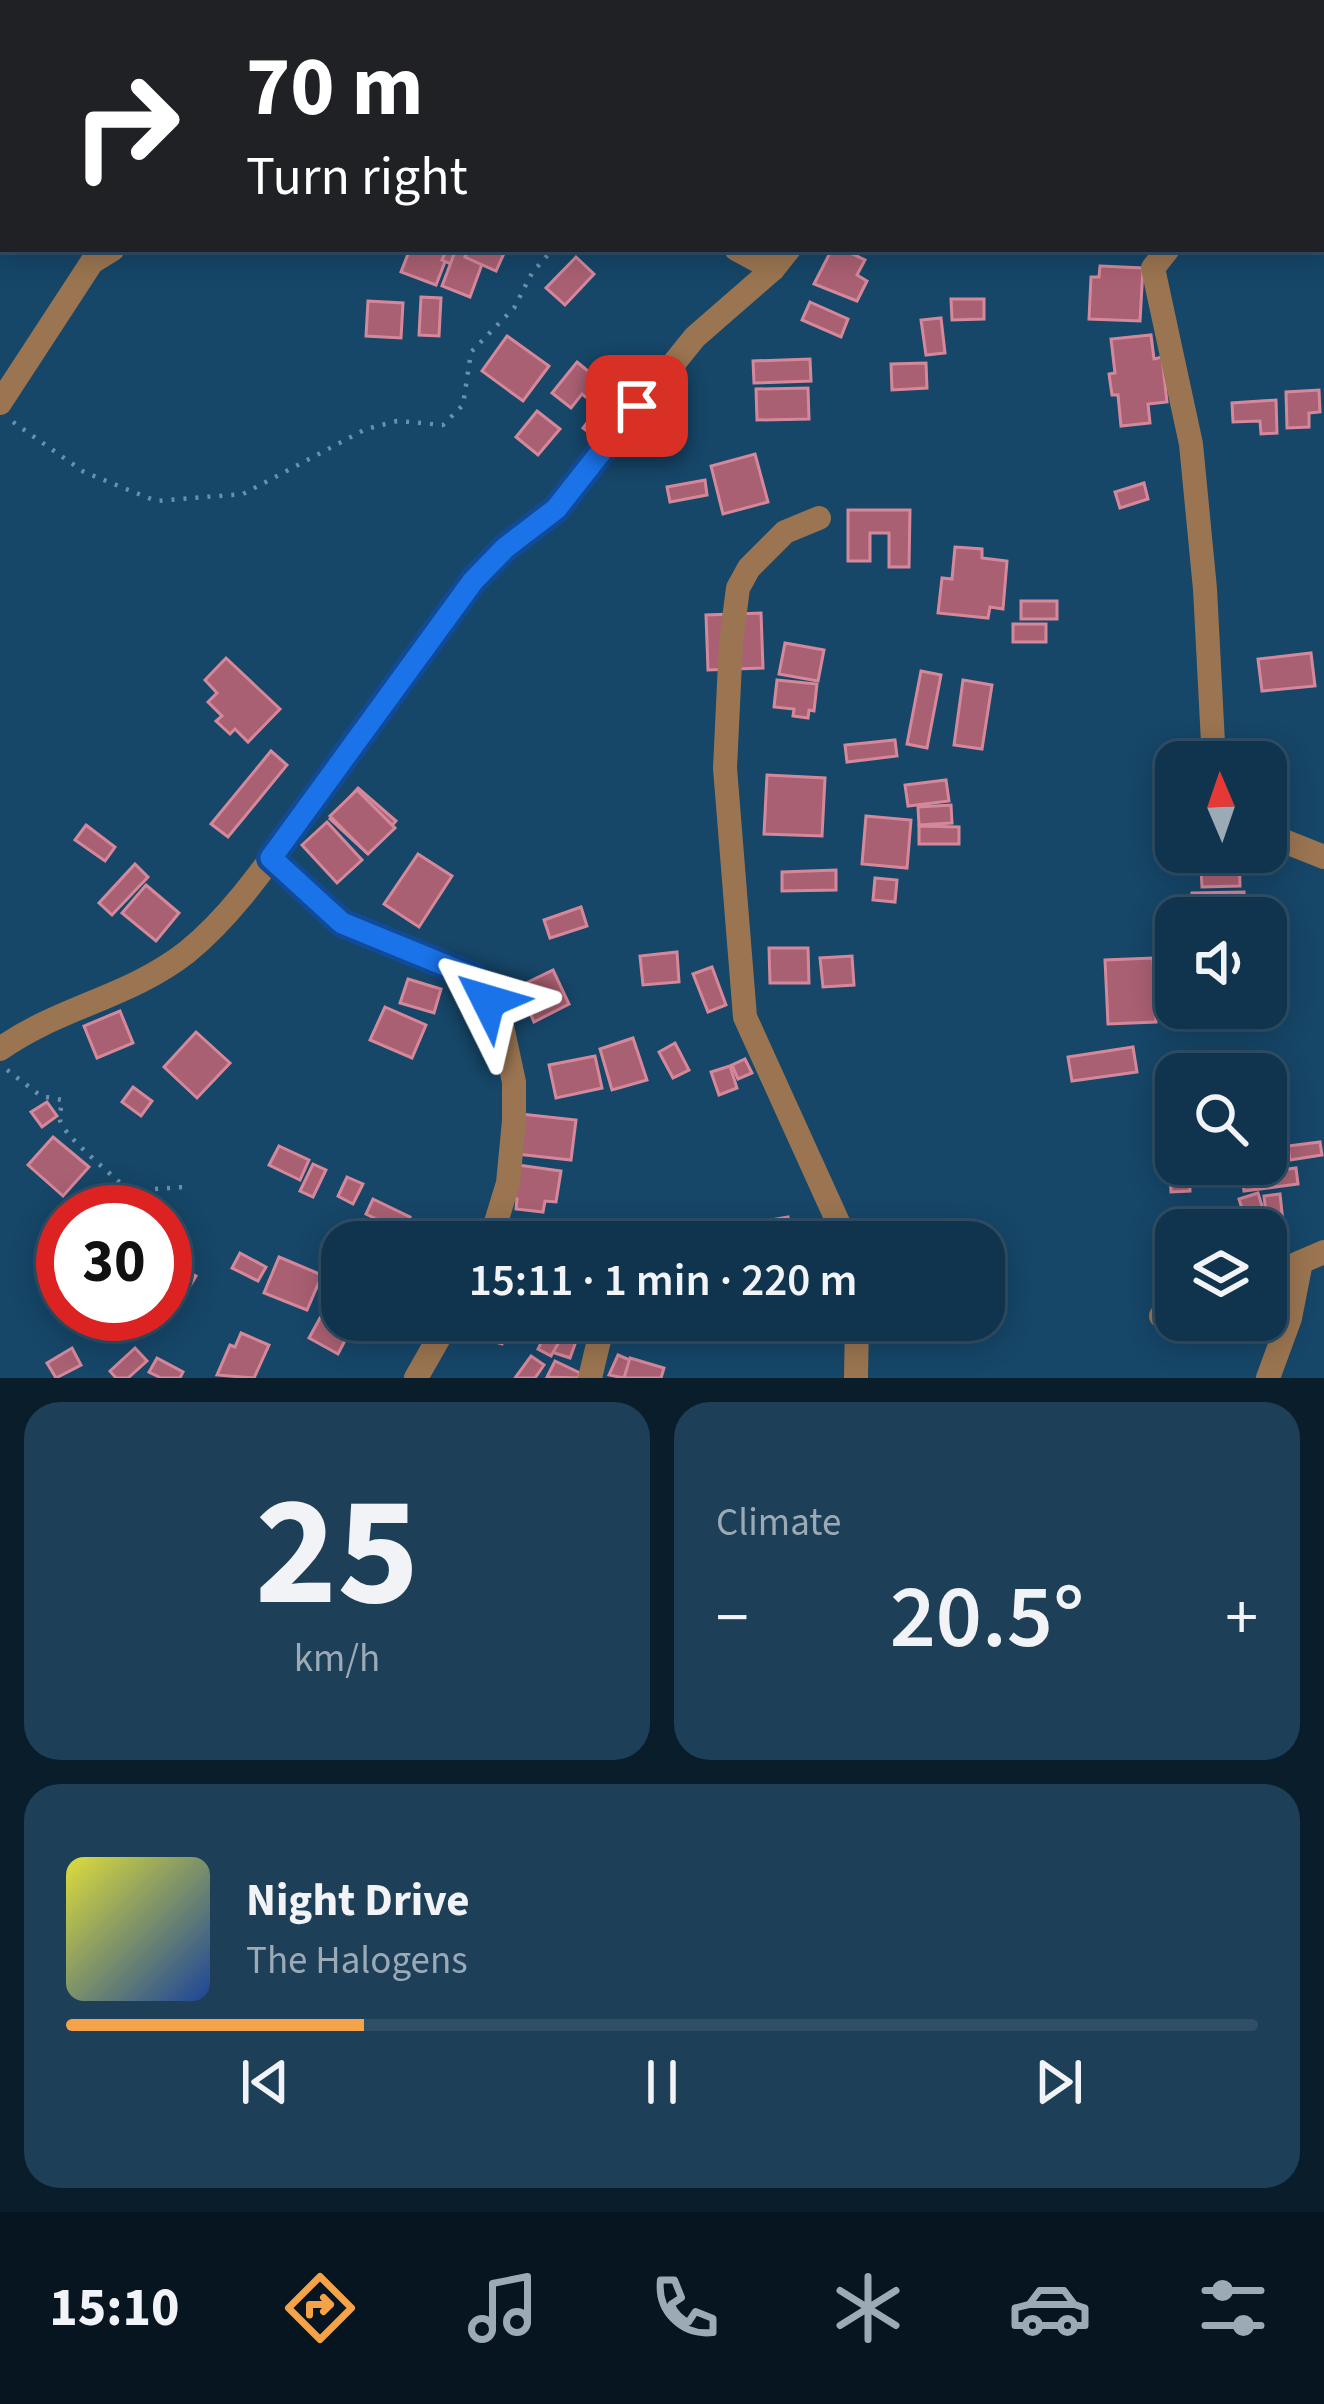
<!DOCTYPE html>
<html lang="en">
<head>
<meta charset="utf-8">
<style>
	body { margin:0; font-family:"Source Sans 3",sans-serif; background:#1e3f58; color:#f1f3f6; height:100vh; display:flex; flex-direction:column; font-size:45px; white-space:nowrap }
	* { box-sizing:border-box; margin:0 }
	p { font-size:39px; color:#9caab6 }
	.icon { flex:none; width:66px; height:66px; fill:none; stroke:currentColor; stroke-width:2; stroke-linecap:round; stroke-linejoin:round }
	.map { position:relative; height:1378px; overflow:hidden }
	.panel { display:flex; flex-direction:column; gap:24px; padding:24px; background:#091d2b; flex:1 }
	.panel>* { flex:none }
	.guide { position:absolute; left:0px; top:0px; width:1326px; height:252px; box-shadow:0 6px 30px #0003,0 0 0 3px #304f66; background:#202124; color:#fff; overflow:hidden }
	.needle { width:78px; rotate:358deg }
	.buttons { position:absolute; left:1155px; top:741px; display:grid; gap:24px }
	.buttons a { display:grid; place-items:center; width:132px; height:132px; border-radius:24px; background:#10344e; box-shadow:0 6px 30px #0003,0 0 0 3px #304f66; font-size:60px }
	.speed { position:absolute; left:36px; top:1185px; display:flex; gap:24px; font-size:60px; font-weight:700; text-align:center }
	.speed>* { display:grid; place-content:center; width:156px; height:156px; border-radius:50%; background:#10344e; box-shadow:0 6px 30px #0003,0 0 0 3px #304f66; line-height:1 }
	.speed .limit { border:18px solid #d22; background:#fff; color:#111 }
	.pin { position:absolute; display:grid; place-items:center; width:102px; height:102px; color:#fff; margin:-51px; border-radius:24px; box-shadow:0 6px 18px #0006 }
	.me { position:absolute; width:132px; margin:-66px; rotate:310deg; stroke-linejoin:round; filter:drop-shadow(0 0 9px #0008) }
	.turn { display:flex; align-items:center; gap:42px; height:252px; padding:0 48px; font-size:54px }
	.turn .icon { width:156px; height:156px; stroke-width:2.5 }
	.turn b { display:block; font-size:84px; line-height:102px }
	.big { font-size:90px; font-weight:600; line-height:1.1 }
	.panel .widget { flex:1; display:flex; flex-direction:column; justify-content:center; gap:18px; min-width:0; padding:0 42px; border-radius:36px; background:#1e3f58 }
	.panel .dial { align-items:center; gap:0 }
	.dial b { font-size:156px; line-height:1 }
	.song { display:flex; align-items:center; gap:36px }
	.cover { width:144px; height:144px; border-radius:18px; background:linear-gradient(135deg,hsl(60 70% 55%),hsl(220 70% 35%)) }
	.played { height:12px; border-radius:6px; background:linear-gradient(90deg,#f6a248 25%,#304f66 25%) }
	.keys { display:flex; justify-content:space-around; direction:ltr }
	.heat { display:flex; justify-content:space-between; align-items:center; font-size:66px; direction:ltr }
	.panel .tiles { flex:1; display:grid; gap:24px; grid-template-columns:1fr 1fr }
	.widget:last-child { grid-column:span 2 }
	.trip { position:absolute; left:321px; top:1221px; width:684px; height:120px; border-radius:36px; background:#10344e; box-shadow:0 6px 30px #0003,0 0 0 3px #304f66; font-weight:600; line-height:120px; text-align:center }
	.tab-bar { display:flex; height:192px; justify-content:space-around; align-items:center; background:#06151f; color:#9caab6 }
	.tab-bar .icon { width:84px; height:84px }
	.tab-bar .on { color:#f6a248 }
	.tab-bar b { font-size:54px; color:#f1f3f6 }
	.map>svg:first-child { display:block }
</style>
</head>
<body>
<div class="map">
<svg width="1324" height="1378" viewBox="0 0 1324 1378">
	<rect width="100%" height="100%" fill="#164668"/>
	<g fill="#a96072" stroke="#d6889b" stroke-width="3">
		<path d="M 410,249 L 450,249 L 436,285 L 401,272 Z"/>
		<path d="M 447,249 L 458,249 L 482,260 L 475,275 L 442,260 Z"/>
		<path d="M 456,249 L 485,256 L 470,297 L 442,286 Z"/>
		<path d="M 469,249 L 506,249 L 496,271 L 465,257 Z"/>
		<path d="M 832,249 L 842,249 L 865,260 L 857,275 L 867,281 L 857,301 L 814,284 Z"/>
		<path d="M 576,257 L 594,274 L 565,305 L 546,288 Z"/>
		<path d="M 1100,266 L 1143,268 L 1140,321 L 1089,319 L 1091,277 L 1099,277 Z"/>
		<path d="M 421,297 L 441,298 L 439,336 L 419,335 Z"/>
		<path d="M 951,299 L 984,299 L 984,319 L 952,320 Z"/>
		<path d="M 368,301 L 403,303 L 401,338 L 366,336 Z"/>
		<path d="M 810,302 L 848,319 L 841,337 L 802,320 Z"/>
		<path d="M 941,318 L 945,353 L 926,355 L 921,320 Z"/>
		<path d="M 1151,335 L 1154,359 L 1162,357 L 1167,402 L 1148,404 L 1150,423 L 1121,426 L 1118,395 L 1112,395 L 1109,374 L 1115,373 L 1111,339 Z"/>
		<path d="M 507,336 L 549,366 L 523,401 L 482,371 Z"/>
		<path d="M 810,359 L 811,381 L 754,383 L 753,361 Z"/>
		<path d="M 577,362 L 605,385 L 592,402 L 582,394 L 571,408 L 552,393 Z"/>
		<path d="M 926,363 L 927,388 L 892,390 L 891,364 Z"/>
		<path d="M 808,388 L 809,419 L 757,420 L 756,389 Z"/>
		<path d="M 1319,390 L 1320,412 L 1309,413 L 1309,427 L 1287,428 L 1286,392 Z"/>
		<path d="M 612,391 L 628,404 L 600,441 L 583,428 Z"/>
		<path d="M 1276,400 L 1277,433 L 1261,434 L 1260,421 L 1233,422 L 1232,403 Z"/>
		<path d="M 537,411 L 560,429 L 538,455 L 516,437 Z"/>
		<path d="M 755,454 L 768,502 L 723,514 L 711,466 Z"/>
		<path d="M 705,480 L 707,495 L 670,502 L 667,487 Z"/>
		<path d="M 1144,483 L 1148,499 L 1120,508 L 1115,492 Z"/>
		<path d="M 848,510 L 910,510 L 909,567 L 889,567 L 889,533 L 870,533 L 870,561 L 848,561 Z"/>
		<path d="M 955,547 L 982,549 L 982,558 L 1007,561 L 1003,609 L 990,607 L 988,618 L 938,613 L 942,578 L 952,579 Z"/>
		<rect x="1021" y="601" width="36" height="18"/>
		<path d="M 761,613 L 763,668 L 708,670 L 706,615 Z"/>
		<rect x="1013" y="624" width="33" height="18"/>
		<path d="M 785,643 L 824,650 L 818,681 L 779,674 Z"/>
		<path d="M 1311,653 L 1315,686 L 1262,691 L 1258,659 Z"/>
		<path d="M 226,658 L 280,709 L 248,742 L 235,729 L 230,734 L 216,721 L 222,716 L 208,702 L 217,693 L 205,680 Z"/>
		<path d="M 921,671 L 941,675 L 927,748 L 907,744 Z"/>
		<path d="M 777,680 L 817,684 L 814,711 L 809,710 L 808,718 L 793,716 L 794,709 L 774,707 Z"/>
		<path d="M 963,680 L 992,685 L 982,749 L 954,745 Z"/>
		<path d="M 895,740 L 897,756 L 847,762 L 845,745 Z"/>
		<path d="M 271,751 L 287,765 L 228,837 L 211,824 Z"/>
		<path d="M 767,775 L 825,778 L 822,836 L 764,834 Z"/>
		<path d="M 946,780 L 949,801 L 908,806 L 905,785 Z"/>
		<path d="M 358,788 L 396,821 L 367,853 L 330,819 Z"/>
		<path d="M 357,790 L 395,828 L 368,854 L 330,816 Z"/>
		<path d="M 951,805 L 952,823 L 919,825 L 918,807 Z"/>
		<path d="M 866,816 L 911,820 L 907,868 L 862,864 Z"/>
		<path d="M 327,822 L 362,860 L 337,883 L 302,845 Z"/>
		<path d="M 86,825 L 115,847 L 105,861 L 75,840 Z"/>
		<path d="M 919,826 L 959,827 L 959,844 L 919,844 Z"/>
		<path d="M 1200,852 L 1239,852 L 1240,886 L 1202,887 Z"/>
		<path d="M 418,854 L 452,876 L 419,927 L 384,904 Z"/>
		<path d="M 135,864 L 148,877 L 112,915 L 99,903 Z"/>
		<path d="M 836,870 L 836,890 L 782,891 L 782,872 Z"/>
		<path d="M 875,878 L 897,880 L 895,902 L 873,900 Z"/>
		<path d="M 146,885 L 179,913 L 156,941 L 122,913 Z"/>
		<path d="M 1244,892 L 1244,918 L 1192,918 L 1192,893 Z"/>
		<path d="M 581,907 L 587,926 L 550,938 L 544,920 Z"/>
		<path d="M 769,948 L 808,948 L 809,983 L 770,983 Z"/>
		<path d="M 677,952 L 679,982 L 643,985 L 640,956 Z"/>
		<path d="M 852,956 L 854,985 L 823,987 L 820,958 Z"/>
		<path d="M 1153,958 L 1156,1022 L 1108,1024 L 1105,960 Z"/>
		<path d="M 712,967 L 726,1005 L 708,1012 L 693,974 Z"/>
		<path d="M 553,970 L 569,1004 L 534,1022 L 529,1011 L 523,1014 L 512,990 Z"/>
		<path d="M 408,979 L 441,989 L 434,1013 L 400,1003 Z"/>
		<path d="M 385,1007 L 426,1025 L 412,1058 L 370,1040 Z"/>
		<path d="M 120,1011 L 133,1043 L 97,1058 L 84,1026 Z"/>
		<path d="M 196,1032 L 230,1063 L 197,1098 L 164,1067 Z"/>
		<path d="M 633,1038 L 647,1080 L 612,1090 L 600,1049 Z"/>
		<path d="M 675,1043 L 689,1070 L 673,1078 L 659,1052 Z"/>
		<path d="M 1133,1047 L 1137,1072 L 1072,1081 L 1068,1057 Z"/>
		<path d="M 595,1056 L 602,1088 L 556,1098 L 549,1065 Z"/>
		<path d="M 745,1059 L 752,1073 L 738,1079 L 732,1065 Z"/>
		<path d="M 730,1066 L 737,1088 L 719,1095 L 711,1072 Z"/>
		<path d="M 133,1087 L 152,1101 L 141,1116 L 122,1102 Z"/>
		<path d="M 47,1102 L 57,1116 L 42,1127 L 31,1112 Z"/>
		<path d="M 521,1114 L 576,1120 L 571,1160 L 516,1154 Z"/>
		<path d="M 53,1137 L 89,1167 L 63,1196 L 28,1165 Z"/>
		<path d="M 1320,1142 L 1322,1155 L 1290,1160 L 1288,1146 Z"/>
		<path d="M 279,1146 L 309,1160 L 300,1180 L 269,1165 Z"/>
		<path d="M 1169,1157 L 1176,1157 L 1176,1164 L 1189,1164 L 1190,1191 L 1171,1192 Z"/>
		<path d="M 313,1164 L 326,1170 L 313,1197 L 300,1191 Z"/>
		<path d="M 511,1164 L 561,1171 L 556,1202 L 545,1201 L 543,1212 L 516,1209 L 517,1199 L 507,1197 Z"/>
		<path d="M 1296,1168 L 1298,1184 L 1244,1191 L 1242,1175 Z"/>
		<path d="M 347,1177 L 363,1184 L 353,1204 L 338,1196 Z"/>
		<path d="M 1258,1193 L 1266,1219 L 1247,1225 L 1239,1199 Z"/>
		<path d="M 1280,1194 L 1283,1222 L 1267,1223 L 1264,1196 Z"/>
		<path d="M 373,1199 L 410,1217 L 403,1232 L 366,1214 Z"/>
		<path d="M 788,1217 L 792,1242 L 740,1242 L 737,1226 Z"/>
		<path d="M 374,1223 L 392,1231 L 387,1242 L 365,1242 Z"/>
		<path d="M 240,1253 L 266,1267 L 258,1281 L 232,1268 Z"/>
		<path d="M 279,1257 L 322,1275 L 307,1310 L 264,1293 Z"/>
		<path d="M 165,1258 L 196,1276 L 185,1294 L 165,1283 Z"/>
		<path d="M 334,1283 L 342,1288 L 342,1315 L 321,1301 Z"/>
		<path d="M 320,1318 L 349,1333 L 338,1354 L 309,1338 Z"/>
		<path d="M 491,1320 L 510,1320 L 502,1344 L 485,1339 Z"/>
		<path d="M 524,1320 L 542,1320 L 539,1336 L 522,1332 Z"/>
		<path d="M 549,1323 L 579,1333 L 570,1358 L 540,1348 Z"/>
		<path d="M 241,1333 L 269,1345 L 254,1378 L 217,1375 L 230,1345 L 235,1347 Z"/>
		<path d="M 545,1335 L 559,1342 L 551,1356 L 538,1349 Z"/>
		<path d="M 72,1348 L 81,1365 L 56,1378 L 47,1363 Z"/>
		<path d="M 135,1348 L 147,1361 L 128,1378 L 116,1378 L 110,1371 Z"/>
		<path d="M 618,1355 L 632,1361 L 624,1378 L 609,1375 Z"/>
		<path d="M 531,1356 L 544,1365 L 535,1378 L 515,1378 Z"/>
		<path d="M 157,1358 L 183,1372 L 180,1378 L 161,1378 L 149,1372 Z"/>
		<path d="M 630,1358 L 664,1368 L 661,1378 L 624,1378 Z"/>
		<path d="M 555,1361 L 580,1373 L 578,1378 L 547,1377 Z"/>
	</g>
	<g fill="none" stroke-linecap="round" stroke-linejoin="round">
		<g stroke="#6990ae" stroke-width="4.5" stroke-dasharray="3 9" stroke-linecap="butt">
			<path d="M 718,0 L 725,3"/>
			<path d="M 13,422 L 84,472 L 156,501 L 243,494 L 366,429 L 397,421 L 443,425 L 463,405 L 471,352 L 514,308 L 532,273 L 553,249"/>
			<path d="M 7,1070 L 41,1096 L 62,1100 C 62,1107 59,1113 60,1120 C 63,1137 122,1182 137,1199 L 155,1189 L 184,1187"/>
		</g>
		<g stroke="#9b7551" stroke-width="24">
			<path d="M 180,0 L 181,3"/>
			<path d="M 312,0 L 317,3"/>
			<path d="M 1314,0 L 1314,3"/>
			<path d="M 1063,3 L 1068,0"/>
			<path d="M 1323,55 L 1324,57"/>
			<path d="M 1323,131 L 1324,130"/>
			<path d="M 736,249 L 773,269"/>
			<path d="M 1168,249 L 1153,268 L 1191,444 L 1205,589 L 1214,762"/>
			<path d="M 0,403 L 92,262 L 113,249"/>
			<path d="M 819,518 L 785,532 L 749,568 L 738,588 L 731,642 L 725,768 L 745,1017 L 847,1242"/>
			<path d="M 1266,834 L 1324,857"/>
			<path d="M 271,858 L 342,923 L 474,977 L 502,1026 L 514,1082 L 514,1121 L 508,1183 L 490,1242"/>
			<path d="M 0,1049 C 59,1007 130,997 187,952 C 235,913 274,854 311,804 C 366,730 421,657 473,581 L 505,547 L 556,509 L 695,337 L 773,269 L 789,249"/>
			<path d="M 1266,1277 L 1324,1252"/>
			<path d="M 1161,1316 L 1176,1315"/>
			<path d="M 416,1378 L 449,1320"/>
			<path d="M 590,1378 L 600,1336 L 596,1320"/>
			<path d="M 856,1378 L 857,1320"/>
			<path d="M 1268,1378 L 1290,1318 L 1301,1262"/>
		</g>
	</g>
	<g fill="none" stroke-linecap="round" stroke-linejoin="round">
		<g stroke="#114b97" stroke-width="30">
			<path id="route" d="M 488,1001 L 474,977 L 342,923 L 271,858 L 473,581 L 505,548 L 556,509 L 637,406"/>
		</g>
		<use href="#route" stroke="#1a73e8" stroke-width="21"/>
	</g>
</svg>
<div class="buttons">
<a><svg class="needle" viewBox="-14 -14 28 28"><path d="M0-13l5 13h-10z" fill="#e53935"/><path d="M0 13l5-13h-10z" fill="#9caab6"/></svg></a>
<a><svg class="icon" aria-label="sound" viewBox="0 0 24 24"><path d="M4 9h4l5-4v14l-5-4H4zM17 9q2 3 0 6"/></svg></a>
<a><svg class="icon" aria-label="search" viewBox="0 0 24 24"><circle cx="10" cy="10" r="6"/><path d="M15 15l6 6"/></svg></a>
<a><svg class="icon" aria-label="layers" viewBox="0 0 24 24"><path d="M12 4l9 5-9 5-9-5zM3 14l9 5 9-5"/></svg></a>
</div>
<div class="speed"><div class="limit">30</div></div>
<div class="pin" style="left:637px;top:406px;background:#d93025"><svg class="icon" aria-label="arrive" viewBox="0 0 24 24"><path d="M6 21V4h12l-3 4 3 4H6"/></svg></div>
<svg class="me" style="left:488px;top:1001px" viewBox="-20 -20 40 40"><path d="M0-17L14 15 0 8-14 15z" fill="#1a73e8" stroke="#fff" stroke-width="4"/></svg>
<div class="trip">15:11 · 1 min · 220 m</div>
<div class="guide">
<div class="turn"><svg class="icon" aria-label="right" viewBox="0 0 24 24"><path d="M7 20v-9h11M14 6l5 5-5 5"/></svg><div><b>70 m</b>Turn right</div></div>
</div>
</div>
<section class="panel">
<div class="tiles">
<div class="widget dial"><b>25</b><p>km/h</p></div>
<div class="widget"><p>Climate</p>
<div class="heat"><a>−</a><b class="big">20.5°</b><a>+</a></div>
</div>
<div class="widget">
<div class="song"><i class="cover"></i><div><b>Night Drive</b><p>The Halogens</p></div></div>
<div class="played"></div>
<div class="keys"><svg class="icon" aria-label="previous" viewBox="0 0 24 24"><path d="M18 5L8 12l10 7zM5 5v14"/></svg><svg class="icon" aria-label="pause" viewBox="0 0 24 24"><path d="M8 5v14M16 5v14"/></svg><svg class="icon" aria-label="next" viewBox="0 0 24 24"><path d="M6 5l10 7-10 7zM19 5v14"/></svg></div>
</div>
</div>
</section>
<nav class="tab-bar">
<b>15:10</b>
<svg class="icon on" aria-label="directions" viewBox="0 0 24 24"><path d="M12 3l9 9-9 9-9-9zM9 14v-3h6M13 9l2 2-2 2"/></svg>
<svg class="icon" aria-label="music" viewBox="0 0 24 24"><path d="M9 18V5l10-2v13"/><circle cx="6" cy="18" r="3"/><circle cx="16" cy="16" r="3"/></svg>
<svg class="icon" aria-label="phone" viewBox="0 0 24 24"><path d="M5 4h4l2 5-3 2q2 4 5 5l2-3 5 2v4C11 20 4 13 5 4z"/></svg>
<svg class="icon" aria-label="climate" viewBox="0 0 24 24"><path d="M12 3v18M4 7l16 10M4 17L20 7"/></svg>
<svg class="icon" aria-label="car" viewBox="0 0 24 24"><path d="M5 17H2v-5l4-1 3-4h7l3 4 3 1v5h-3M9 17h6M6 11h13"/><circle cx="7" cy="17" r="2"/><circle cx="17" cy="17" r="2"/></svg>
<svg class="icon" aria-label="filters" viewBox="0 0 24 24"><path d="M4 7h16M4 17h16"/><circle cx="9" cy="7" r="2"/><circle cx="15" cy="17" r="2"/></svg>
</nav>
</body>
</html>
